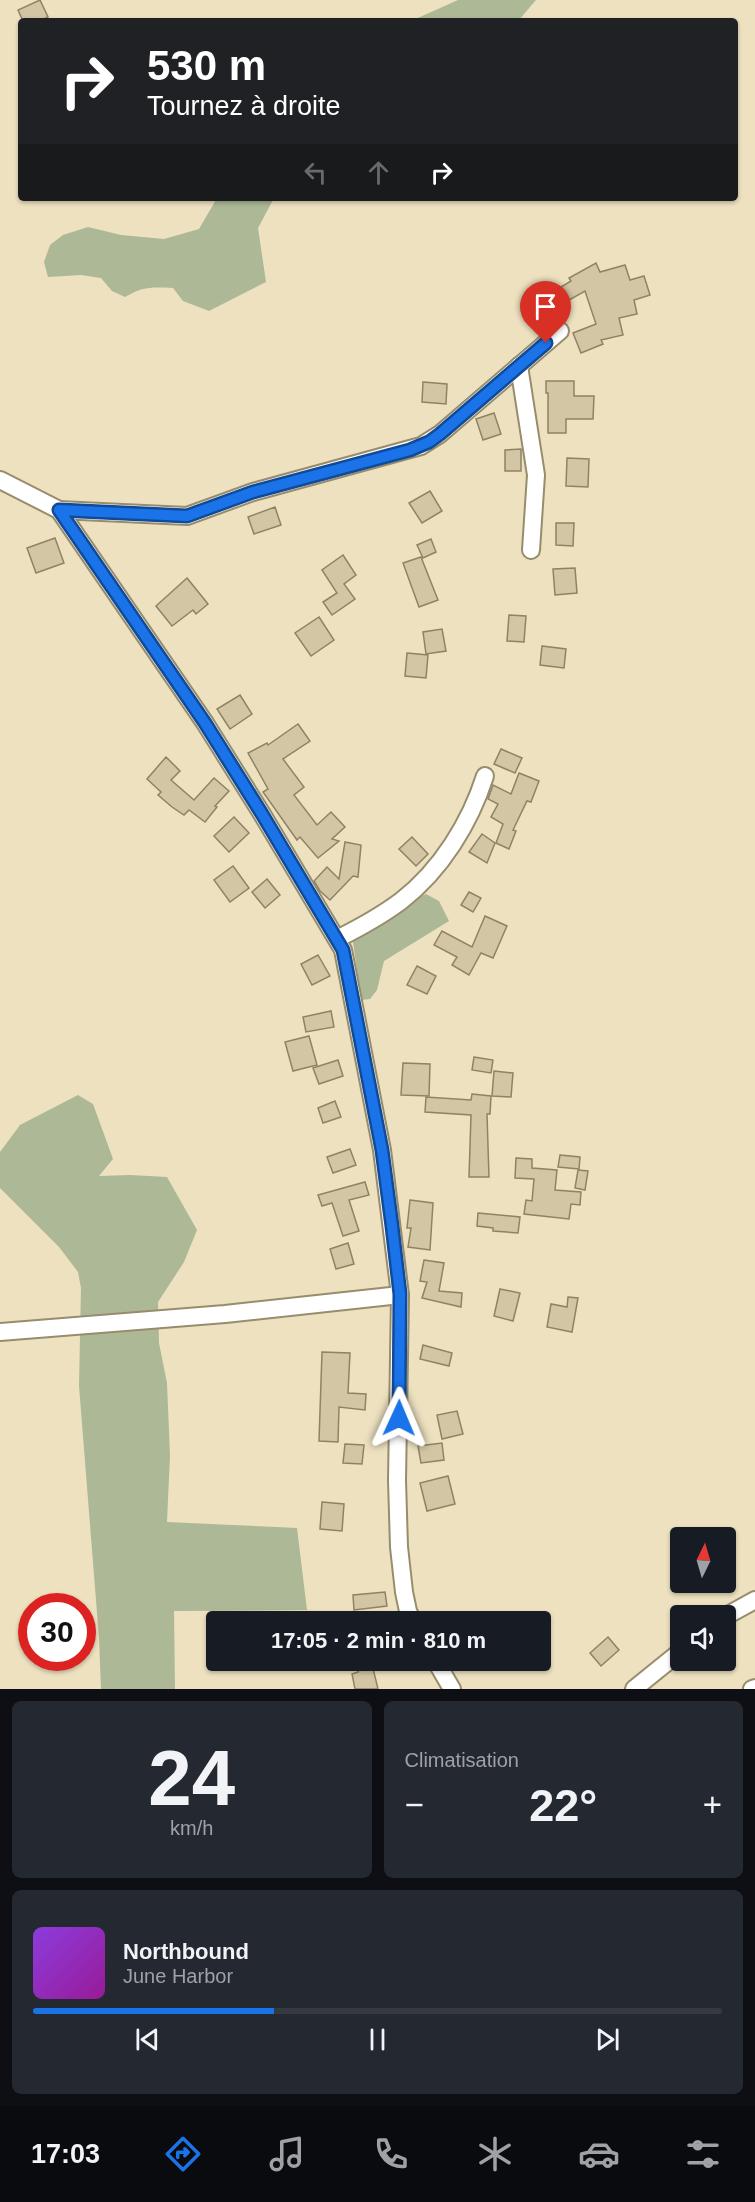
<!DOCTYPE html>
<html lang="fr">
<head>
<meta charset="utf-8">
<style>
	body { margin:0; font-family:Helvetica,sans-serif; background:#242831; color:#f1f3f6; height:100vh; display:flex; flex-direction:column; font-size:22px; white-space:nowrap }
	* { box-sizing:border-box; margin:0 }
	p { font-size:20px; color:#9ea1a6 }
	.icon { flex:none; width:33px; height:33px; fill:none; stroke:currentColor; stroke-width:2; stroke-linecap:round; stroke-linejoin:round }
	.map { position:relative; height:1689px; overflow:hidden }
	.drawer { display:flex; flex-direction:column; gap:12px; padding:12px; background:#0d0f14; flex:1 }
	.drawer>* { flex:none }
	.top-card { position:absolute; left:18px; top:18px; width:720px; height:183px; border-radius:6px; box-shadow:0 2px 4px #0004; background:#202124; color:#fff; overflow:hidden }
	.needle { width:39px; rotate:5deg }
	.buttons { position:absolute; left:670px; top:1527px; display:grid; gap:12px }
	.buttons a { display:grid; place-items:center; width:66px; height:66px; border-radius:6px; background:#171b24; box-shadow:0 2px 4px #0004; font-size:30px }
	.speed { position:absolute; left:18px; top:1593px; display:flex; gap:12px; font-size:30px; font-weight:700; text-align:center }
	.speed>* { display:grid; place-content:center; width:78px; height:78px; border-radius:50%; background:#171b24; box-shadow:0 2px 4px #0004; line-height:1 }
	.speed .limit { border:9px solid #d22; background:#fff; color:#111 }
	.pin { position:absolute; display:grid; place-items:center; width:51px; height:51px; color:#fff; margin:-62px -26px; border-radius:50% 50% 50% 0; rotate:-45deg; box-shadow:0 0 6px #0007 }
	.pin .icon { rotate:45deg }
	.me { position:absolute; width:66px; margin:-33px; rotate:1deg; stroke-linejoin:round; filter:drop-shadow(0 0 4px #0008) }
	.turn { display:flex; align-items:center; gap:21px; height:126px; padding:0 30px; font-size:27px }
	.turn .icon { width:78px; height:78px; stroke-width:2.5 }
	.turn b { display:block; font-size:42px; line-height:51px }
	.lanes { display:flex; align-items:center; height:57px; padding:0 30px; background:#0003; justify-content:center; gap:30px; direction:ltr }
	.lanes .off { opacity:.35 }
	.big { font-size:45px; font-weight:700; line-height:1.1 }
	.drawer .tile { flex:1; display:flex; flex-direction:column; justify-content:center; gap:9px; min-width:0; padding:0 21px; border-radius:9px; background:#242831 }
	.drawer .dial { align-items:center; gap:0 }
	.dial b { font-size:78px; line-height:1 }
	.song { display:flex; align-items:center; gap:18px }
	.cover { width:72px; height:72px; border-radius:9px; background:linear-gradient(135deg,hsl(270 70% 55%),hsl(300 70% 35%)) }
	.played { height:6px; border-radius:3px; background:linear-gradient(90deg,#1a73e8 35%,#363941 35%) }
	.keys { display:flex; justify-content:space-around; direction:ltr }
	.heat { display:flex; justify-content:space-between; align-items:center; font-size:33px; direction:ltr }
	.drawer .tiles { flex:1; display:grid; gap:12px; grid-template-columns:1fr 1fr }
	.tile:last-child { grid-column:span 2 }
	.trip { position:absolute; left:206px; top:1611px; width:345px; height:60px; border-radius:6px; background:#171b24; box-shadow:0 2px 4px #0004; font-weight:700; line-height:60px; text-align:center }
	.menu { display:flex; height:96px; justify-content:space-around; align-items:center; background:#090b0e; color:#9ea1a6 }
	.menu .icon { width:42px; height:42px }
	.menu .on { color:#1a73e8 }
	.menu b { font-size:27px; color:#f1f3f6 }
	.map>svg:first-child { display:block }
</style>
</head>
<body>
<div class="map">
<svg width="755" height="1689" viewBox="0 0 755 1689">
	<rect width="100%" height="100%" fill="#ede1bf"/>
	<g fill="#adb897">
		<path d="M 458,0 L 536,0 L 518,21 L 411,21 Z"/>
		<path d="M 217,198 L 274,198 L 258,228 L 266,282 L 209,311 L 183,301 L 173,288 C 153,287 143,286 125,297 L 112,291 L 101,278 L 81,275 L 48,277 L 44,262 L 50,245 L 63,235 L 88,227 L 121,235 L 164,239 L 199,229 Z"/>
		<path d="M 426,894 L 439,901 L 449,921 L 384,961 L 377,990 L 370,999 L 361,1000 L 353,942 L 391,911 Z"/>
		<path d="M 78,1095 L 93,1104 L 113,1159 L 99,1176 L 130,1175 L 167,1177 L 197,1230 L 184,1262 L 158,1302 L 159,1343 L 167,1383 L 170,1455 L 167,1522 L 297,1528 L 307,1610 L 174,1611 L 175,1689 L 101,1689 L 99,1638 L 79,1386 L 81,1288 L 78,1272 L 59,1247 L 0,1188 L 0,1152 L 20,1125 Z"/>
	</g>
	<g fill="#d2c6a4" stroke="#8f8364" stroke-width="1.5">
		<path d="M 40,0 L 48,17 L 39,21 L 23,21 L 18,10 Z"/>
		<path d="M 596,263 L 600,272 L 625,265 L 630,280 L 644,276 L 650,295 L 634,300 L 637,314 L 619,318 L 623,335 L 601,340 L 603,344 L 581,353 L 573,333 L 596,324 L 585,291 L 546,313 L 538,299 L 552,290 L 553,292 L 571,281 L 569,278 Z"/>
		<path d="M 546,381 L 574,381 L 574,396 L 594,396 L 593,419 L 566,419 L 566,433 L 548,433 L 548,393 L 546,393 Z"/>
		<path d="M 423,382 L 447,384 L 446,404 L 422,402 Z"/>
		<path d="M 494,413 L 501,434 L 483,440 L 476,419 Z"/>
		<path d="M 521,449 L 521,471 L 505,471 L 505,450 Z"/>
		<path d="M 567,458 L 589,459 L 588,487 L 566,486 Z"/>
		<path d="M 430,491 L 442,511 L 422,523 L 409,503 Z"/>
		<path d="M 275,507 L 281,525 L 254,534 L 248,517 Z"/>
		<path d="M 556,523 L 574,523 L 573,546 L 556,545 Z"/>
		<path d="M 55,538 L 64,563 L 36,573 L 27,548 Z"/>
		<path d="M 431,539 L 436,552 L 423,558 L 417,545 Z"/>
		<path d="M 343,555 L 356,575 L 344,584 L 355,599 L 332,615 L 323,602 L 337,593 L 322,570 Z"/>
		<path d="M 421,557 L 438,600 L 419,607 L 403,563 Z"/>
		<path d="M 575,568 L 577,593 L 555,595 L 553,569 Z"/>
		<path d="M 187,578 L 208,604 L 196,614 L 193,610 L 172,626 L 156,606 Z"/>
		<path d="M 509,615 L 526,616 L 524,642 L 507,641 Z"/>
		<path d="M 319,617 L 334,640 L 311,656 L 295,633 Z"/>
		<path d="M 442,629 L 446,651 L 426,654 L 423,632 Z"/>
		<path d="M 542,646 L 566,649 L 564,668 L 540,665 Z"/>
		<path d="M 407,653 L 428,655 L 426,678 L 405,676 Z"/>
		<path d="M 240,695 L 252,714 L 230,729 L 217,709 Z"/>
		<path d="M 298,724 L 310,741 L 283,759 L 304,787 L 294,795 L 317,825 L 331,812 L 345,827 L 332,839 L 339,841 L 318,858 L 300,837 L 297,840 L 263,792 L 268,789 L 248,753 L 267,743 L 268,745 Z"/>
		<path d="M 501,749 L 522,758 L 515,773 L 494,764 Z"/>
		<path d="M 166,757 L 180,771 L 171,780 L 194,800 L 214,778 L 229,791 L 215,806 L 217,807 L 205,822 L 189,810 L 184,815 L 172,807 L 158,795 L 161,792 L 147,779 Z"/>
		<path d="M 519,773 L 539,781 L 531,802 L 527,801 L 513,830 L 516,831 L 509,849 L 496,843 L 503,824 L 491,817 L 498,804 L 488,799 L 493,785 L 511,794 Z"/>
		<path d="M 234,817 L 249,833 L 229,852 L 214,836 Z"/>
		<path d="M 482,834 L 495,843 L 487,863 L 469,852 Z"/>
		<path d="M 412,837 L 428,854 L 416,866 L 399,849 Z"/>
		<path d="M 345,842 L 361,845 L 358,877 L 353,876 L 330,900 L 320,891 L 314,881 L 327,867 L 339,879 Z"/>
		<path d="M 233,866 L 249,888 L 230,902 L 214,880 Z"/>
		<path d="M 267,879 L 280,895 L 265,908 L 252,892 Z"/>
		<path d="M 469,892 L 481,898 L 473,912 L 461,905 Z"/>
		<path d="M 485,916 L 507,926 L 493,958 L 481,953 L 469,975 L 452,965 L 457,957 L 434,945 L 442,931 L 472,947 Z"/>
		<path d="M 318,955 L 330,976 L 312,985 L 301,964 Z"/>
		<path d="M 417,966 L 436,976 L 427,994 L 407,985 Z"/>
		<path d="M 331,1011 L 334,1027 L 306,1032 L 303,1017 Z"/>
		<path d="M 309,1036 L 317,1065 L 293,1071 L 285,1042 Z"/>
		<path d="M 474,1057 L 493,1060 L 491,1073 L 472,1070 Z"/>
		<path d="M 338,1060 L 343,1076 L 319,1084 L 313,1068 Z"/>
		<path d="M 403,1063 L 430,1064 L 429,1096 L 401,1095 Z"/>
		<path d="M 494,1071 L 513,1073 L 511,1097 L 492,1096 Z"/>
		<path d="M 472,1094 L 491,1096 L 490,1114 L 487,1114 L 489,1177 L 469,1177 L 471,1115 L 425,1112 L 426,1097 L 471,1100 Z"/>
		<path d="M 335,1101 L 341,1117 L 323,1123 L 318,1108 Z"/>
		<path d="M 350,1149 L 356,1165 L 333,1173 L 327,1157 Z"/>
		<path d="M 560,1155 L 580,1157 L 579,1169 L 558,1167 Z"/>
		<path d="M 516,1158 L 532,1159 L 532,1168 L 557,1170 L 555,1190 L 581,1192 L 580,1205 L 571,1204 L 569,1219 L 524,1214 L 526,1200 L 532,1201 L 534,1179 L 515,1178 Z"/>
		<path d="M 578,1170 L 588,1171 L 585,1190 L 575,1188 Z"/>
		<path d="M 365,1182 L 369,1195 L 349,1200 L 359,1231 L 343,1236 L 332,1203 L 322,1206 L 318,1195 Z"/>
		<path d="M 410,1200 L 433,1203 L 430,1250 L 408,1247 L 411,1228 L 407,1228 Z"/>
		<path d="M 478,1213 L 520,1217 L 518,1233 L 493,1231 L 493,1228 L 477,1226 Z"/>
		<path d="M 348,1243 L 354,1264 L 336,1269 L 330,1249 Z"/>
		<path d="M 424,1260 L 444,1263 L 439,1291 L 462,1293 L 461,1307 L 422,1298 L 427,1282 L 420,1281 Z"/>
		<path d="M 500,1289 L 520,1293 L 513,1321 L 494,1316 Z"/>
		<path d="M 568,1297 L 578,1298 L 572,1332 L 547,1327 L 551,1304 L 567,1307 Z"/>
		<path d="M 423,1345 L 452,1353 L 449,1366 L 420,1359 Z"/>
		<path d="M 322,1352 L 350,1353 L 348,1393 L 366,1394 L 365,1410 L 339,1407 L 338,1442 L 319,1441 Z"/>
		<path d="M 457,1411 L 463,1434 L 442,1439 L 437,1415 Z"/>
		<path d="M 442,1443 L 444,1460 L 421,1463 L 418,1446 Z"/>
		<path d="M 345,1444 L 364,1445 L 362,1464 L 343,1463 Z"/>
		<path d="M 448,1476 L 455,1504 L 427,1511 L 420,1483 Z"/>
		<path d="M 322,1502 L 344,1504 L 342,1531 L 320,1529 Z"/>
		<path d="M 385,1592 L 387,1606 L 354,1610 L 353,1595 Z"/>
		<path d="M 608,1637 L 619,1650 L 601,1666 L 590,1653 Z"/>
		<path d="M 356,1660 L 371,1660 L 378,1689 L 355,1689 L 352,1674 L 358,1672 Z"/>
	</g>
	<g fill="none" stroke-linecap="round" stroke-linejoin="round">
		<g stroke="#978c6c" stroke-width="20">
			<g id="minor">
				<path d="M 519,366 L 536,475 L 531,550"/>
				<path d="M 0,480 L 59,510 L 205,723 L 262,814 L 343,950 L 382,1150 L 400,1295 L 397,1480 L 399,1547 L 404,1592 L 408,1611 L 413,1622"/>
				<path d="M 59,510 L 187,516 L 253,492 L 421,446 L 440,434 L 560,331"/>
				<path d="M 337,939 C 359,928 381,916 401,901 C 441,870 470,823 485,776"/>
				<path d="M 0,1332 L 225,1314 L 400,1295"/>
				<path d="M 726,1616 L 755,1600"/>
				<path d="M 435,1660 L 452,1689"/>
				<path d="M 634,1689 L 681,1651"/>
				<path d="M 752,1689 L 755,1688"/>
			</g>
		</g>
		<use href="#minor" stroke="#fff" stroke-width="16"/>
	</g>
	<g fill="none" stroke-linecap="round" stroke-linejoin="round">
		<g stroke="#114b97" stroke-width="15">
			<path id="route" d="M 399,1418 L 400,1294 L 392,1226 L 382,1150 L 343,950 L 262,814 L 205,723 L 59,510 L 187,516 L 253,492 L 410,450 L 429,442 L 440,434 L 546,343"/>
		</g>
		<use href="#route" stroke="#1a73e8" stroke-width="10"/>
	</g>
</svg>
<div class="buttons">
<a><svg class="needle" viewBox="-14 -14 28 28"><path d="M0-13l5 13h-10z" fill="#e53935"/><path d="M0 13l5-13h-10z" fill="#9ea1a6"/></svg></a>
<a><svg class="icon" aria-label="sound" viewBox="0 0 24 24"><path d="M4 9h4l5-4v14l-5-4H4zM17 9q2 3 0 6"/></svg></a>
</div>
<div class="speed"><div class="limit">30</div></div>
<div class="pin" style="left:546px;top:343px;background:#d93025"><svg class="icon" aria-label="arrive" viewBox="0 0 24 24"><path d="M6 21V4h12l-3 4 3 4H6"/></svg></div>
<svg class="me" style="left:399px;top:1418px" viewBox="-20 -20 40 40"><path d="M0-17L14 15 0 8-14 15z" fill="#1a73e8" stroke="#fff" stroke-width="4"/></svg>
<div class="trip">17:05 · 2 min · 810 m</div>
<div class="top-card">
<div class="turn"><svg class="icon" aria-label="right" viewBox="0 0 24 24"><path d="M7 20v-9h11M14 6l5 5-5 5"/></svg><div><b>530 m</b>Tournez à droite</div></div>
<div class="lanes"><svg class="icon off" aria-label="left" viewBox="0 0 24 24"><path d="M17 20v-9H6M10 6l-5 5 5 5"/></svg><svg class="icon off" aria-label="ahead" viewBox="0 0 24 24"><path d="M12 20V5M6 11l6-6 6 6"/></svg><svg class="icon" aria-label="right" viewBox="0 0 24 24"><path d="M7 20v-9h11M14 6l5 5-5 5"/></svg></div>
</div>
</div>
<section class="drawer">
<div class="tiles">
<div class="tile dial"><b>24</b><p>km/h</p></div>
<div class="tile"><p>Climatisation</p>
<div class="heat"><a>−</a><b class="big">22°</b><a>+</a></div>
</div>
<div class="tile">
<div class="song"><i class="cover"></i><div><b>Northbound</b><p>June Harbor</p></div></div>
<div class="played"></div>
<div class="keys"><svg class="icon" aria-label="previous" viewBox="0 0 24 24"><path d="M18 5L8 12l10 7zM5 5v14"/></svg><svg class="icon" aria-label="pause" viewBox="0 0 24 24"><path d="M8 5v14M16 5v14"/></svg><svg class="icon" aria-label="next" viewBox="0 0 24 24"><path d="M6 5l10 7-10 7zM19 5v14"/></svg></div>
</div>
</div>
</section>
<nav class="menu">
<b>17:03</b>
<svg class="icon on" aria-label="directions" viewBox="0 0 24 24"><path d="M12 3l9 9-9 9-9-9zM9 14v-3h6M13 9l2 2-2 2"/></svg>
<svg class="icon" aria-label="music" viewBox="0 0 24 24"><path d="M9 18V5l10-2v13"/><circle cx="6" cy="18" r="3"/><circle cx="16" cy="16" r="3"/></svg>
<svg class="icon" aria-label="phone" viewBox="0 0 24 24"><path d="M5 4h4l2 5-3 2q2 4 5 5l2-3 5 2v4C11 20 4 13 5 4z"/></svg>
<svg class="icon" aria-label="climate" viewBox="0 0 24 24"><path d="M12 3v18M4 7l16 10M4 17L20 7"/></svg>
<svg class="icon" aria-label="car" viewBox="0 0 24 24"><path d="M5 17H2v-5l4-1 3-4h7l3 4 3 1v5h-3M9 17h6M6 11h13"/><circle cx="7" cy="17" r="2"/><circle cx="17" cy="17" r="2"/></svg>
<svg class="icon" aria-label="filters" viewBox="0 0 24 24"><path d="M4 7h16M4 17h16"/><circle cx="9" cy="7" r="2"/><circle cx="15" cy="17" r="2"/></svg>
</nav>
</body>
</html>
